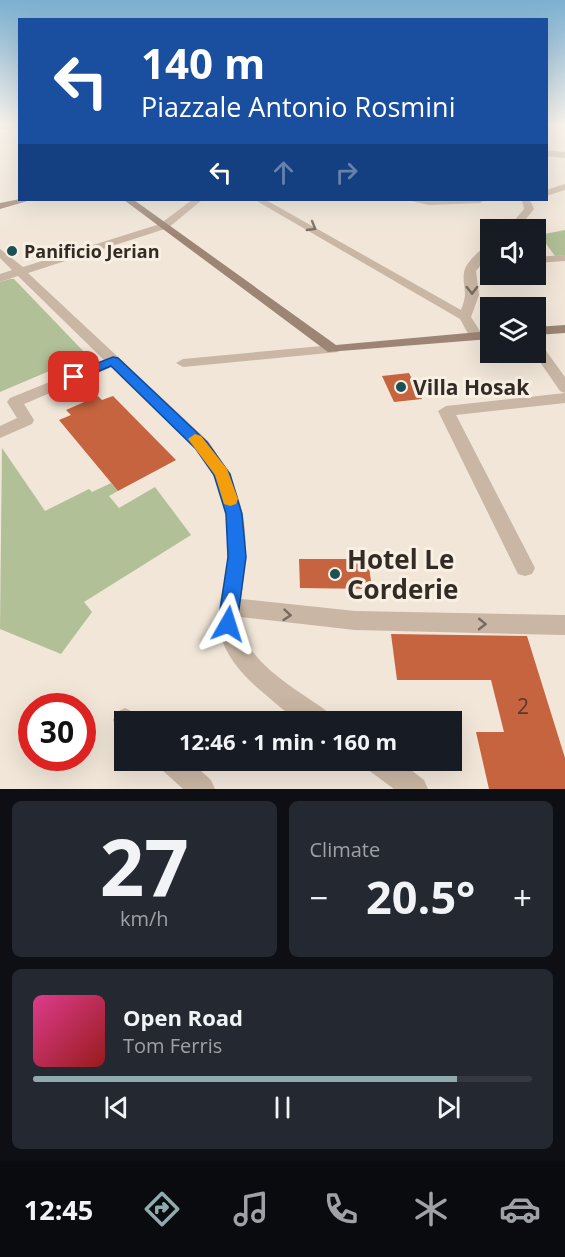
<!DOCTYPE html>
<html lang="en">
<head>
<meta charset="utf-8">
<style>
	body { margin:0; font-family:"Open Sans",sans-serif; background:#242831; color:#f1f3f6; height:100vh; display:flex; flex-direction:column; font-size:22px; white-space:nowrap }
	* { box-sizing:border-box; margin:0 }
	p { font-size:20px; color:#9ea1a6 }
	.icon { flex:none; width:33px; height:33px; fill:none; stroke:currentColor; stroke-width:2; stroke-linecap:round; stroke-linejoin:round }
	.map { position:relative; height:789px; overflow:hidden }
	.sheet { display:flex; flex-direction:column; gap:12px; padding:12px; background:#0d0f14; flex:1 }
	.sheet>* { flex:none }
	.guide { position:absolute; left:18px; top:18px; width:530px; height:183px; border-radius:0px; box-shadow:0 6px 24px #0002; background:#1a4fa0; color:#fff; overflow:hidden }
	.controls { position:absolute; left:480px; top:219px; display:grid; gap:12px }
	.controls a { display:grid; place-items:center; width:66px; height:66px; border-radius:0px; background:#171b24; box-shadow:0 6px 24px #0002; font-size:30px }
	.speed { position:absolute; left:18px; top:693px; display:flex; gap:12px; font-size:30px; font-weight:700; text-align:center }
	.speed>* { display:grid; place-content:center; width:78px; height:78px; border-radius:50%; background:#171b24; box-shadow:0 6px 24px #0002; line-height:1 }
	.speed .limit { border:9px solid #d22; background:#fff; color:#111 }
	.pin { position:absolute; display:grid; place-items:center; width:51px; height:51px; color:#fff; margin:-26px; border-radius:12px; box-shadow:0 3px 9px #0006 }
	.me { position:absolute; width:66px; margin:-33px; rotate:6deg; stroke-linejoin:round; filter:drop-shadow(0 0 4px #0008) }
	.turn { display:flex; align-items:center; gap:21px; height:126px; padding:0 24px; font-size:27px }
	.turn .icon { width:78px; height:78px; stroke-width:2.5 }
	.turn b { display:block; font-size:42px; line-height:51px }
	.lanes { display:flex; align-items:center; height:57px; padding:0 24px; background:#0003; justify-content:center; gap:30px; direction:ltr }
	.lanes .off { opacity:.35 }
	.big { font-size:45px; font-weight:700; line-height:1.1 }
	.sheet .card { flex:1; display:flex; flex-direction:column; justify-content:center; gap:9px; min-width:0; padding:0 21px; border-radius:9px; background:#242831 }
	.sheet .dial { align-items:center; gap:0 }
	.dial b { font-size:78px; line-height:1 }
	.song { display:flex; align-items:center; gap:18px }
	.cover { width:72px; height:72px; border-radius:9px; background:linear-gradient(135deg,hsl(330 70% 55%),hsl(0 70% 35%)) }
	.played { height:6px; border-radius:3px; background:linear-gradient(90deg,#91aaae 85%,#363941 85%) }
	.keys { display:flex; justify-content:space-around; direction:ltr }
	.heat { display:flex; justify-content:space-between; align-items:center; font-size:33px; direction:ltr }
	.sheet .tiles { flex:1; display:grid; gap:12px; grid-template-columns:1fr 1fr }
	.card:last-child { grid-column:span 2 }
	.trip { position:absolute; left:114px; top:711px; width:348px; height:60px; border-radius:0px; background:#171b24; box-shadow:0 6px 24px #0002; font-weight:700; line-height:60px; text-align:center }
	.menu { display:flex; height:96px; justify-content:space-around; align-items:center; background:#090b0e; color:#9ea1a6 }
	.menu .icon { width:42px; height:42px }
	.menu .on { color:#91aaae }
	.menu b { font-size:27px; color:#f1f3f6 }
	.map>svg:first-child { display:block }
</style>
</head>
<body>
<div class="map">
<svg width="565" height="789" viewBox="0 0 565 789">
	<rect width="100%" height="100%" fill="#f1e6d8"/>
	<g fill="#b2c098">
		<path d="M 565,230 L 565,255 L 555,256 L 544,241 L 537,240 L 542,239 L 539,235 Z"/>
		<path d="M 10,279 L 14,279 L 87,355 L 0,392 L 0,282 Z"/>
		<path d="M 2,448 L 45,511 L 89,489 L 92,492 L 111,483 L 118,491 L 109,496 L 119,508 L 155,487 L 191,535 L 84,602 L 92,612 L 61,654 L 0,629 Z"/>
	</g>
	<g fill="#c76440">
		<path d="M 409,373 L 422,399 L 394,402 L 382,376 Z"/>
		<path d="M 98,396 L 102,400 L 113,396 L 176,460 L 118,491 L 59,420 L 71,415 L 66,410 Z"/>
		<path d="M 299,559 L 368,559 L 372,589 L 300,588 Z"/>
		<path d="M 391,634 L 527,636 L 565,758 L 565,789 L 489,789 L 476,732 L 504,732 L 491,680 L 397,680 Z"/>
	</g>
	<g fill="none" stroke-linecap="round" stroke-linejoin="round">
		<g fill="#c9b6a4" fill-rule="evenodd">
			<path d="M 20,125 L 20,127 L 0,130 L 0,126 Z"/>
			<path d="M 546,150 L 565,152 L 565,158 L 546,156 Z"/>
			<path d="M 565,184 L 565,190 L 546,196 L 546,190 Z"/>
			<path d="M 192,200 L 202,200 L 168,228 L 28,273 L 208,441 C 247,496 251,532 241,599 L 355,611 L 565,615 L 565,635 L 355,630 L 240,617 C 240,661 300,691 331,714 L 335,722 C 325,722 312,724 303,722 C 293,719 274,702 266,695 C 246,679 227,659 220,634 C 215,612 223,592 226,571 C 230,542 228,508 216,481 C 198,440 144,398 112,367 L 24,404 L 34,420 L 32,424 L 0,438 L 0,426 L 17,418 L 7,402 L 10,398 L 104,360 L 18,276 L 0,282 L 0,274 L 12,270 L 0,258 L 0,249 L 23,267 L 160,224 Z"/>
			<path d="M 255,200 L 266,200 L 461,310 C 469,290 462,288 464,272 C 466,262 482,247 490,245 L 490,254 L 476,271 L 479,295 L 471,317 L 483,336 L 476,340 L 471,339 L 460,319 Z"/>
			<path d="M 407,200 L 485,200 L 480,203 L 429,205 Z"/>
			<path d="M 522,200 L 530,200 L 534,209 L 517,230 L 506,230 L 524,209 Z"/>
			<path d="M 565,255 L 565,261 L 536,263 L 536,257 Z"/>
			<path d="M 536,343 L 541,344 L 565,377 L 565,393 L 560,391 L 533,352 L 536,352 Z"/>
			<path d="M 333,345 L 340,349 L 338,352 L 183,367 L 176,363 L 183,359 Z"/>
			<path d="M 565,393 L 565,403 L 456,415 L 535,568 L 532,574 L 525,576 L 518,574 L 438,411 L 446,406 Z"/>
			<path d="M 125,708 L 133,712 L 138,722 L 124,722 L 124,733 L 118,730 L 113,720 L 117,712 Z"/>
			<path d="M 158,760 L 189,760 L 211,780 L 215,789 L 183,789 L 161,769 Z"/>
			<path d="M 364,760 L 398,760 L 424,780 L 428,789 L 394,789 L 367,769 Z"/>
		</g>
		<g fill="#9d8576" fill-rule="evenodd">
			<path d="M 20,199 L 31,200 L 0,209 L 0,203 Z"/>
			<path d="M 124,200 L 134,200 L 336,345 L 490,331 L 490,339 L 328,352 Z"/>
			<path d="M 565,325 L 565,333 L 536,335 L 536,327 Z"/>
		</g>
	</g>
	<defs><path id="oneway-chevron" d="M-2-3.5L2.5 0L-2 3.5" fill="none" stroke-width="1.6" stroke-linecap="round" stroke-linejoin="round" transform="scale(1.5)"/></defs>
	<g stroke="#776a5f">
		<use href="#oneway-chevron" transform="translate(312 227) rotate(30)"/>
		<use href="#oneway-chevron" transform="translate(472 290) rotate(89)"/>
		<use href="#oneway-chevron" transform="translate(287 615) rotate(5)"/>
		<use href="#oneway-chevron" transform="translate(482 624) rotate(1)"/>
	</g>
	<linearGradient id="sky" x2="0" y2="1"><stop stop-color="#7bb0d1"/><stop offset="0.53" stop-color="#f9f4ed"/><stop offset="1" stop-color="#f9f4ed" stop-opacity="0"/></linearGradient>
	<rect width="565" height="235" fill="url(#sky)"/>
	<path fill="#1a73e8" stroke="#114b97" stroke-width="1.5" d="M 113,357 L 118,358 L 207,442 L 230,474 L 242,514 L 246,557 L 237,624 L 235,630 L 228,633 L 221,630 L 218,624 L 228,557 L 226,514 L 214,475 L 196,449 L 111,366 L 74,382 L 67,377 L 69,374 Z"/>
	<path fill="#f59e0b" d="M 195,434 L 201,436 L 227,469 L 238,499 L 236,504 L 230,506 L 224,504 L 215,475 L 188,439 Z"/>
	<g fill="#1b5156" stroke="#f9f0e4" stroke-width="2">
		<circle cx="12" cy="251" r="6"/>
		<circle cx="401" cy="387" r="6"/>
		<circle cx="335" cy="574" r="6"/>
	</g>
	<g text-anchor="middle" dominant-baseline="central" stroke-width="6" stroke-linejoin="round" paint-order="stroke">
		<g font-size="18" font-weight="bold" fill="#342b26" stroke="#f9f0e4" text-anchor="start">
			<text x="24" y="251">Panificio Jerian</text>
		</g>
		<g font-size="21" font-weight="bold" fill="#342b26" stroke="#f9f0e4" text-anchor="start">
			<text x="413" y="387">Villa Hosak</text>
		</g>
		<g font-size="21" fill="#59392c">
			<text x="523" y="706">2</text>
		</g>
		<g font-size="26" font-weight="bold" fill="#342b26" stroke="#f9f0e4" text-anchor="start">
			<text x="347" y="559">Hotel Le<tspan x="347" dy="30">Corderie</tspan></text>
		</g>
	</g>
</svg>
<div class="controls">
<a><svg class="icon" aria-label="sound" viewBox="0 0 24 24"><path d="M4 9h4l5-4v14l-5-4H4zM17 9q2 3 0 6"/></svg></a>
<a><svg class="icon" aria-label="layers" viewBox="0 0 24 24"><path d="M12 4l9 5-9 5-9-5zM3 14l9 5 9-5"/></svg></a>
</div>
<div class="speed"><div class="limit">30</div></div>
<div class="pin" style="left:74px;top:377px;background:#d93025"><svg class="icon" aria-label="arrive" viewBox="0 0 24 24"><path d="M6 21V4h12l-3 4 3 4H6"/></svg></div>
<svg class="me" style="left:228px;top:624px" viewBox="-20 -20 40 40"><path d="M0-17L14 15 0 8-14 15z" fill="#1a73e8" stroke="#fff" stroke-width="4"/></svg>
<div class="trip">12:46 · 1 min · 160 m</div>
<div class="guide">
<div class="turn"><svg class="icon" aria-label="left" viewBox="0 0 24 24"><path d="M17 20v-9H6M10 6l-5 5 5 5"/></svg><div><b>140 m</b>Piazzale Antonio Rosmini</div></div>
<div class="lanes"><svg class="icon" aria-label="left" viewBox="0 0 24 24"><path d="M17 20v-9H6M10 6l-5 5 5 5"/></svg><svg class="icon off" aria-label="ahead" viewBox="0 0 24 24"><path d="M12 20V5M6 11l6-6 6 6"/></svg><svg class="icon off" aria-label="right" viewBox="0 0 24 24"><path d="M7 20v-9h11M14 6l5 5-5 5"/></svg></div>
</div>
</div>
<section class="sheet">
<div class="tiles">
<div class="card dial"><b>27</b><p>km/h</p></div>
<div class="card"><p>Climate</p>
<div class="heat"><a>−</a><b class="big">20.5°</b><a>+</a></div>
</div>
<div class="card">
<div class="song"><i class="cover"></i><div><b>Open Road</b><p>Tom Ferris</p></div></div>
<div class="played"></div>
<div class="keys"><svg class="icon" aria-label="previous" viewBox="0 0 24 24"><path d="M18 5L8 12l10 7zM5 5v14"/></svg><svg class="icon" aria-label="pause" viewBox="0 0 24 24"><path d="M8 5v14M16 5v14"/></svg><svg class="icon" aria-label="next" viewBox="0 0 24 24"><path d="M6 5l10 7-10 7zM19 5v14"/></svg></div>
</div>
</div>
</section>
<nav class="menu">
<b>12:45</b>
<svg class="icon on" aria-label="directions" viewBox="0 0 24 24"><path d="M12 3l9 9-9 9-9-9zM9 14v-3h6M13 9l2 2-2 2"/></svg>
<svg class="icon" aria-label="music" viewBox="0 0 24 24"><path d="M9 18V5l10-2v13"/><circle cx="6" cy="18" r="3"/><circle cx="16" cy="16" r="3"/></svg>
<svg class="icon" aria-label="phone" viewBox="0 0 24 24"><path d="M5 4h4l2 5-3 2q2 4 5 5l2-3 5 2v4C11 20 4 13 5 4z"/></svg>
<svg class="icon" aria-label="climate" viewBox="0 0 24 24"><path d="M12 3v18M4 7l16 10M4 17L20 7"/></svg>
<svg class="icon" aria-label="car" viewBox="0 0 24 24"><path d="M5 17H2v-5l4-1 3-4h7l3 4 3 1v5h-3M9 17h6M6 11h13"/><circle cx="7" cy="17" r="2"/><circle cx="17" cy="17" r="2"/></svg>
</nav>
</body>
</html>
